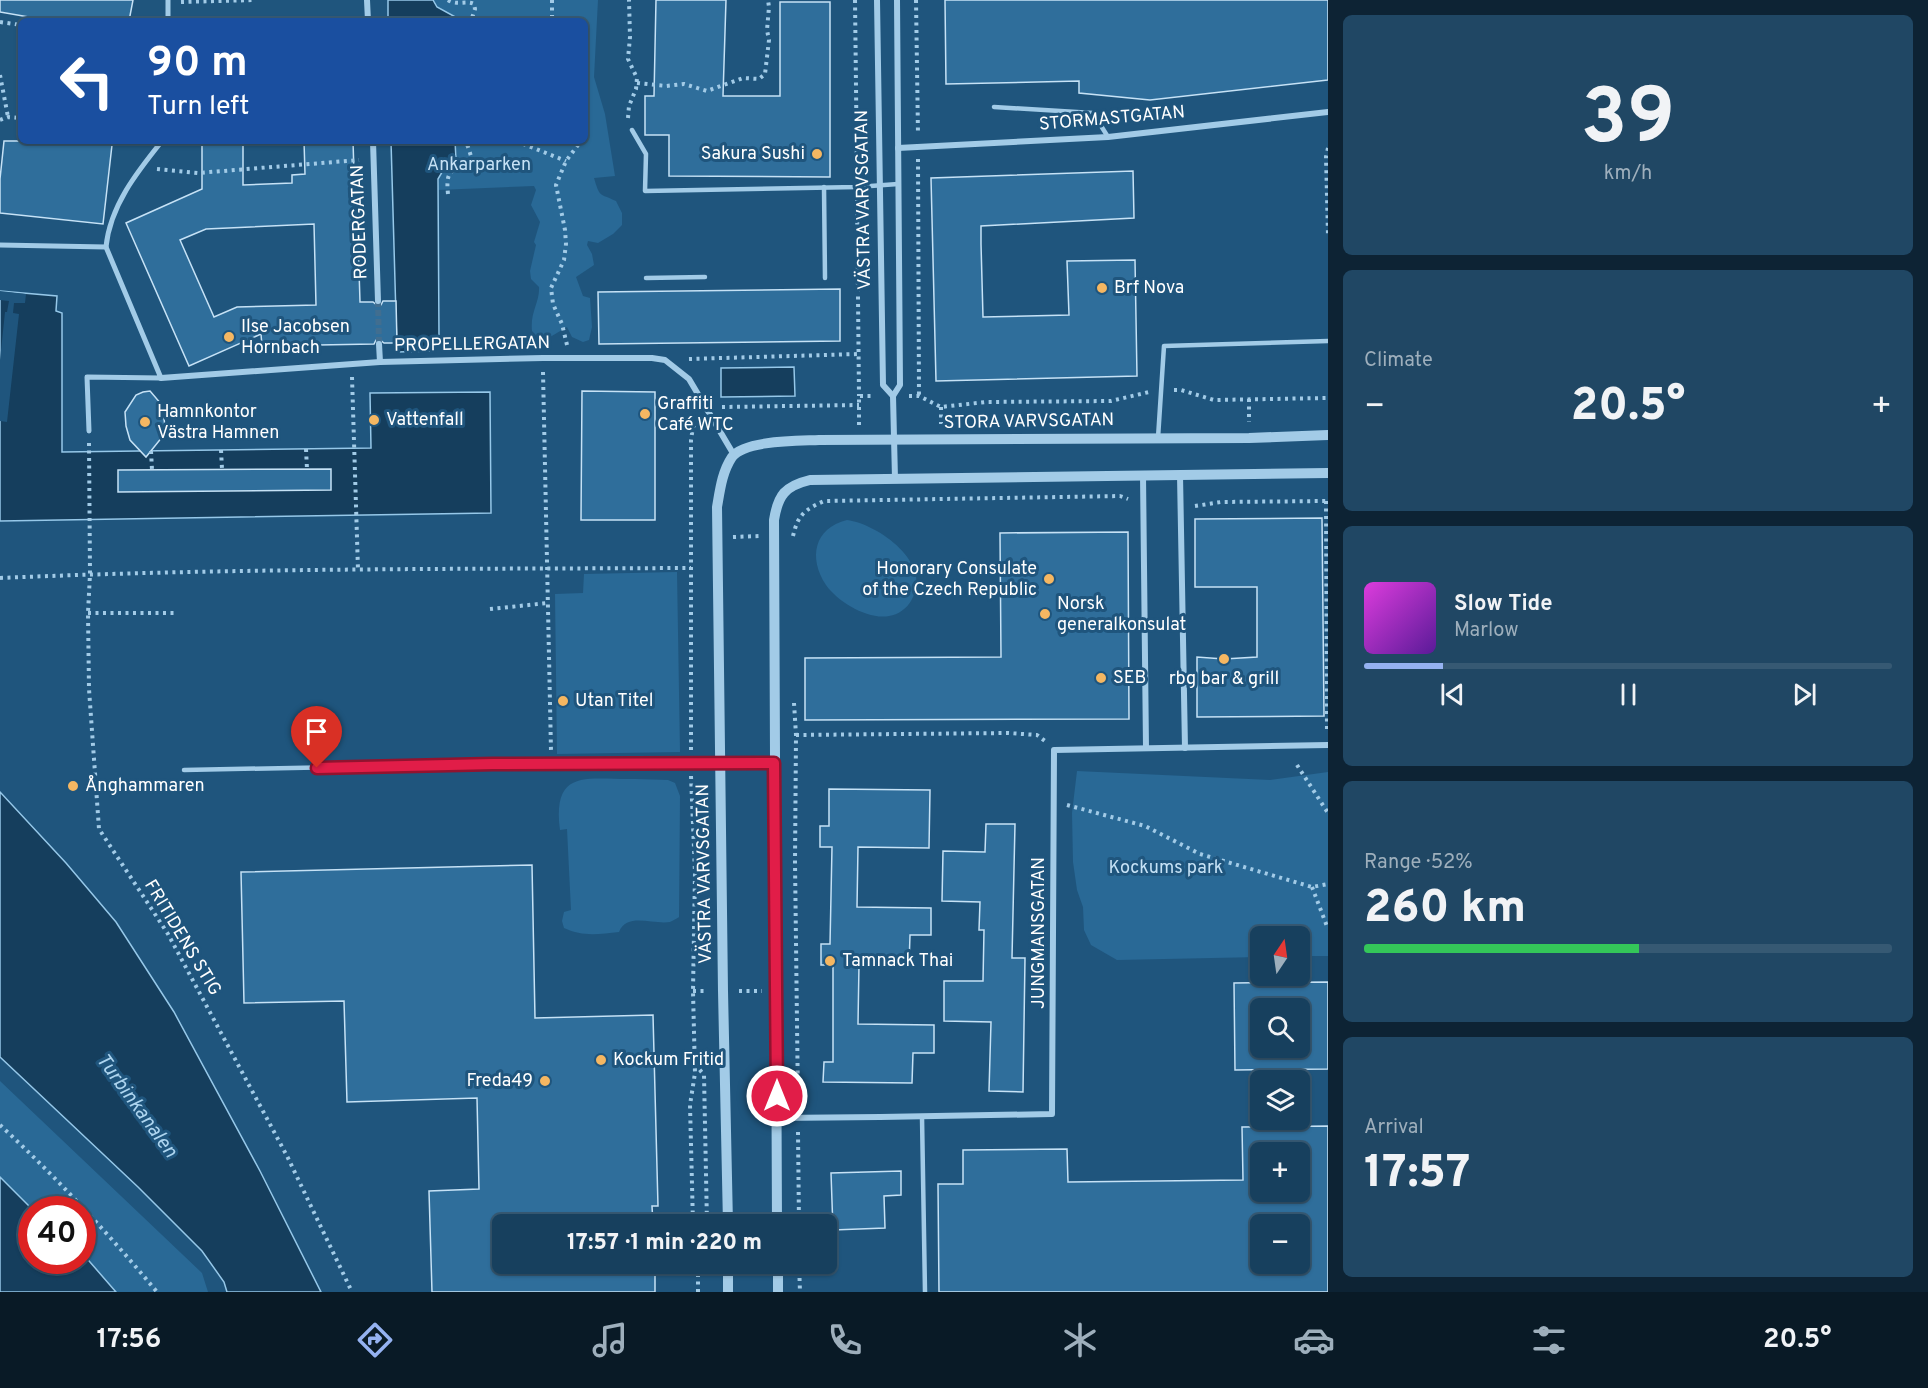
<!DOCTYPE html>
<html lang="en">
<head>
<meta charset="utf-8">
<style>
	body { margin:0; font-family:Overpass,sans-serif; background:#204764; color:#f1f3f6; height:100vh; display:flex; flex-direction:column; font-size:22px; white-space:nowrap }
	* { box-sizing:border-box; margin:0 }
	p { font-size:20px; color:#9eafbc }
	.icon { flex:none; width:33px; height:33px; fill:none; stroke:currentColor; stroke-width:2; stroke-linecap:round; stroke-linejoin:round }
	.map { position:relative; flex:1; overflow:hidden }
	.sheet { display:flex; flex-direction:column; gap:15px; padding:15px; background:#0d2334; width:600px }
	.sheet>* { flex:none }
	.top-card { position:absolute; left:18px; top:18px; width:570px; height:126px; border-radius:9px; box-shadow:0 2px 4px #0004,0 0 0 2px #365973; background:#1a4fa0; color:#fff; overflow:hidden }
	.needle { width:39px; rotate:13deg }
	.buttons { position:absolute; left:1250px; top:926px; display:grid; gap:12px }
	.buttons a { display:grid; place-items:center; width:60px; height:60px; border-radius:9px; background:#17405e; box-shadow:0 2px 4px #0004,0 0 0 2px #365973; font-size:30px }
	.speed { position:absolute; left:18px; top:1196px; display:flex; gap:12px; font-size:30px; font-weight:700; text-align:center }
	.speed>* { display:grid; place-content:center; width:78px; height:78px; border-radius:50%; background:#17405e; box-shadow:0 2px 4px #0004,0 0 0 2px #365973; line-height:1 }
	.speed .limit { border:9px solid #d22; background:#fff; color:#111 }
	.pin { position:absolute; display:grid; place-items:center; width:51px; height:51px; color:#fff; margin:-62px -26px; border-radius:50% 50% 50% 0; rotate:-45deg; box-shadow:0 0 6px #0007 }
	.pin .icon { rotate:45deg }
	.me { position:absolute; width:66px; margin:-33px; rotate:0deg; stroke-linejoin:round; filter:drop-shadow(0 0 4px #0008) }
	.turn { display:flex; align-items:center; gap:21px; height:126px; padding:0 30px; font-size:27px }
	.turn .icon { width:78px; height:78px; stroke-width:2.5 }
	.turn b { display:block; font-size:42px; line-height:51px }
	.big { font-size:45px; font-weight:800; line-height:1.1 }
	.sheet .tile { flex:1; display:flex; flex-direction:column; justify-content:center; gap:9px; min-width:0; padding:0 21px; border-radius:9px; background:#204764 }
	.sheet .dial { align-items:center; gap:0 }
	.dial b { font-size:78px; line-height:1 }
	.song { display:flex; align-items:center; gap:18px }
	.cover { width:72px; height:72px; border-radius:9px; background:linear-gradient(135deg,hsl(300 70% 55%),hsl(270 70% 35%)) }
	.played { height:6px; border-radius:3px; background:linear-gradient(90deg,#95b2f1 15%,#365973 15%) }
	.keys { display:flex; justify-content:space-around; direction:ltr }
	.heat { display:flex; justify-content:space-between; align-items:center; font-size:33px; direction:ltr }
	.charge { height:9px; border-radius:4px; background:linear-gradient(90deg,#34c759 52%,#365973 0) }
	.trip { position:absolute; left:492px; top:1214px; width:345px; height:60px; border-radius:9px; background:#17405e; box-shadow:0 2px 4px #0004,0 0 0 2px #365973; font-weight:800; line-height:60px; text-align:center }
	.dock { display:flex; height:96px; justify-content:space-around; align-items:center; background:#091a26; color:#9eafbc }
	.dock .icon { width:42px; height:42px }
	.dock .on { color:#95b2f1 }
	.dock b { font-size:27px; color:#f1f3f6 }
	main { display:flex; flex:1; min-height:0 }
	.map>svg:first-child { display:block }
</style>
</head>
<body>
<main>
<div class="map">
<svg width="1328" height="1292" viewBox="0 0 1328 1292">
	<rect width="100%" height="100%" fill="#1f557d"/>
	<g fill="#296996" fill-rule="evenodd">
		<path d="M 433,0 L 598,0 L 594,77 L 605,114 L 615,176 L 594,178 C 600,198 599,193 616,201 L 622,213 L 622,225 L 613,234 L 598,243 L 588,241 L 587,245 L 592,254 L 594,265 L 576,277 L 583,296 L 590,298 L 592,327 L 589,340 L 583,342 L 572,337 L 567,327 L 545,340 L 539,338 L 532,331 C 530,312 540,302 539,287 L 531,279 L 530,271 L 536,245 L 534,242 L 540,222 L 531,205 L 536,190 L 534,186 L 438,190 C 438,173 445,166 457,155 L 455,141 L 585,141 L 585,21 L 459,21 L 459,19 L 437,7 Z"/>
		<path d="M 847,520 C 878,524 935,564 911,601 C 907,608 898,615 889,616 C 868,620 838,602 826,585 C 808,558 814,528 847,520 Z"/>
		<path d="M 677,572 L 680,752 L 557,754 L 555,594 L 583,593 L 584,574 Z"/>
		<path d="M 1077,771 L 1270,780 L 1328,772 L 1328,956 L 1299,956 L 1299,936 L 1260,936 L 1260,957 L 1117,960 L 1091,945 L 1084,930 L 1083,907 L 1077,890 L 1073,862 L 1072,813 Z"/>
		<path d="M 635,779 L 668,780 L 675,783 L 680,796 L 679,917 C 678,918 672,921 670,922 C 653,925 627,912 619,932 C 599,934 583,937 564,928 L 562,921 L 564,912 L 571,910 L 567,829 L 560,830 C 552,767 588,780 635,779 Z"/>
		<path d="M 0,1081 L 202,1273 L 208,1292 L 0,1292 ZM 32,1209 L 82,1209 L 82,1260 L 32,1260 Z"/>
	</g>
	<g fill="#153e5d" stroke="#96c8e9" stroke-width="1.5">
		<path d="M 388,0 L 433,0 L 437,7 L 459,19 L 459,21 L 388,21 Z"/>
		<path d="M 391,141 L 455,141 L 456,159 L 445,167 L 438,179 L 439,336 L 433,345 L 432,351 L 397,352 Z"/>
		<path d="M 0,291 L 57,296 L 56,311 L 62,313 L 62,452 L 371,448 L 370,393 L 490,392 L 491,513 L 0,521 Z"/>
		<path d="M 794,367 L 795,396 L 721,397 L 721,368 Z"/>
		<path d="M 0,792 L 66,863 L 116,922 L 174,1012 L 260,1171 L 321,1292 L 227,1292 L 224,1282 L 202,1251 L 138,1187 L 0,1057 Z"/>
		<path d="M 0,1177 L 32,1209 L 32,1260 L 82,1260 L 83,1254 L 116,1292 L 0,1292 Z"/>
	</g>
	<path fill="#1f557d" d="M 0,291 L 26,294 L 25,303 L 14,303 L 13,313 L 19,314 L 7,422 L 0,421 L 0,360 L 5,312 L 7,312 L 9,301 L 0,300 Z"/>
	<g fill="#2f6e9b" stroke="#c6e2f6" stroke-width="1.5" fill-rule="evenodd">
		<path d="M 0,0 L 133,0 L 129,21 L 52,21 L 0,12 Z"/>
		<path d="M 656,0 L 726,0 L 723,96 L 780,96 L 780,2 L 830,2 L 830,177 L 669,176 L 669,135 L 645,135 L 645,96 L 654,96 Z"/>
		<path d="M 945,0 L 1328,0 L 1328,80 L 1150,100 L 1079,93 L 1079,81 L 946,84 Z"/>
		<path d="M 4,141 L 80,141 L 112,145 L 103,224 L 0,213 L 0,179 Z"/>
		<path d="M 202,141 L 243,141 L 243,185 L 292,183 L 292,175 L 305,174 L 304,141 L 353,141 L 354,173 L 356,172 L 360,302 L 373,302 L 378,306 L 381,305 L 383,301 L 396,301 L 397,343 L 384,343 L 379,339 L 376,340 L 374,344 L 262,346 L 261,334 L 189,366 L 126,223 L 202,189 ZM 314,224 L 316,305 L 237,307 L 214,317 L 180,240 L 206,229 Z"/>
		<path d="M 1133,171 L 1134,218 L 981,226 L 981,244 L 983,317 L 1069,315 L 1067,261 L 1135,260 L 1137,376 L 936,381 L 931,178 Z"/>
		<path d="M 840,289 L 840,341 L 599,344 L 598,292 Z"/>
		<path d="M 150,391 L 162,405 L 165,426 L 163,436 L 146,457 L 130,440 L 126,426 L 125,412 L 136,395 L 143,392 Z"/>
		<path d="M 582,391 L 655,392 L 655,520 L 581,520 Z"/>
		<path d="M 331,469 L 331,490 L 118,492 L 118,470 Z"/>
		<path d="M 1322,518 L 1324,716 L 1197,717 L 1197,657 L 1224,659 L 1257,657 L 1257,587 L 1195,587 L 1195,519 Z"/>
		<path d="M 1128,532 L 1129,719 L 805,720 L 805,658 L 1001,657 L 1000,533 Z"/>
		<path d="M 829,789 L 930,790 L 929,848 L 858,847 L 857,907 L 931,908 L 931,935 L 910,935 L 909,966 L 859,965 L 858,1024 L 934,1025 L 934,1053 L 913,1053 L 912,1083 L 823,1082 L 824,1062 L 833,1062 L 833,965 L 821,965 L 821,944 L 830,944 L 832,847 L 820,847 L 820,826 L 829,826 Z"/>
		<path d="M 986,824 L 1015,824 L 1012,958 L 1025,958 L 1023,1092 L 989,1091 L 991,1022 L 944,1021 L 944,981 L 983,981 L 984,930 L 979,930 L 980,902 L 942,901 L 943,851 L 985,852 Z"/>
		<path d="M 532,865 L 535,1018 L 653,1015 L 658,1206 L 652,1206 L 653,1224 L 502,1224 L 502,1263 L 655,1263 L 655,1292 L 432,1292 L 429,1191 L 479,1189 L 477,1098 L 347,1102 L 344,1001 L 244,1003 L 241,872 Z"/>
		<path d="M 1328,982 L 1328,1069 L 1235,1070 L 1234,983 ZM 1260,1008 L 1299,1008 L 1299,1047 L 1260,1047 Z"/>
		<path d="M 1328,1126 L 1328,1292 L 939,1292 L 938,1184 L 963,1184 L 963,1150 L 1067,1149 L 1068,1182 L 1243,1180 L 1242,1127 ZM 1260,1152 L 1299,1152 L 1299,1191 L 1260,1191 ZM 1260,1224 L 1299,1224 L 1299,1263 L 1260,1263 Z"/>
		<path d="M 901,1171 L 901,1195 L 884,1196 L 885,1228 L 833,1230 L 831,1173 Z"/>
	</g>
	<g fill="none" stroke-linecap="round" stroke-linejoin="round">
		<path stroke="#416e90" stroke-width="6" stroke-dasharray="6 3" stroke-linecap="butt" d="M 378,301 L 379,344"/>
		<g stroke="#a2cbe7" stroke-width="4" stroke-dasharray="3 4.5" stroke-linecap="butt">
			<path d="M 448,0 C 457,6 466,0 474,4 L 475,9 L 471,21"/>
			<path d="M 552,0 L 552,16 L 555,21"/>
			<path d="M 855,0 L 857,174"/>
			<path d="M 916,0 L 918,134"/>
			<path d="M 181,2 L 255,0"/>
			<path d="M 0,22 L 21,25"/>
			<path d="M 0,75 L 8,117"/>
			<path d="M 637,83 L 666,86 L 684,84 L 707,91 L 743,78 L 759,79 L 765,74 L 769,40 L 767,30 L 769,7 L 768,0"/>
			<path d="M 628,118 L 629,106 L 636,89 L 637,78 L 628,59 L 630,37 L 629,0"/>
			<path d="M 0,120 L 8,117 L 21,118"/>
			<path d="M 585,122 L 585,131"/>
			<path d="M 516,141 L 566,161"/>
			<path d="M 1328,148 L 1326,157 L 1328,235"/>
			<path d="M 918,159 L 919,396"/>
			<path d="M 157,169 L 198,173 L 359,160"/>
			<path d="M 448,194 C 445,166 454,172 471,162 L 472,159 L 466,141"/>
			<path d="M 857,199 L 859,396"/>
			<path d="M 567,345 L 562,324 L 553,304 L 551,288 L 564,260 L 566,244 L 565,230 L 556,185 L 566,161 L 581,141"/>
			<path d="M 689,359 L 859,354"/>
			<path d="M 543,372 L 551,751"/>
			<path d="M 352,377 L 358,570"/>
			<path d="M 1174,390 L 1181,390 L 1214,400 L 1328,398"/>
			<path d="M 909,396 L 919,396 L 941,407 L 986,402 L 1111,401 L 1149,392"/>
			<path d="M 1249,399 L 1249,422"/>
			<path d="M 722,407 L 859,405"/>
			<path d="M 941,407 L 941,424"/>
			<path d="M 859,425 L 859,396 L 874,396"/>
			<path d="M 89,443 L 90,574 L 88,613 L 89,689 L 99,829 L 168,934 L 287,1156 L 352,1292"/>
			<path d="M 306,449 L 307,469"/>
			<path d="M 221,450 L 222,469"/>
			<path d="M 151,451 L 152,470"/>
			<path d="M 1326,501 L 1327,732"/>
			<path d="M 1195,506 L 1221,502 L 1328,501"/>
			<path d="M 793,536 C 798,515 804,510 824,501 L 1120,496 L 1128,499"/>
			<path d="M 733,537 L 759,536"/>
			<path d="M 0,578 C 230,568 461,569 691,568"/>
			<path d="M 490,609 L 548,603"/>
			<path d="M 88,613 L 178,613"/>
			<path d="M 794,703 L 796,735 L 795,862 L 798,1103"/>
			<path d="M 796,735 L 1008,733 L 1037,735 L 1045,741"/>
			<path d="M 691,750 L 691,440 L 693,427 L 698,421"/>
			<path d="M 1297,765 L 1328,813"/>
			<path d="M 691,776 L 695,873 L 693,991 L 695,1073 L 690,1105 L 693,1224"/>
			<path d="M 1067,805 L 1145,826 L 1200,854 L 1312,887 L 1328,884"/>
			<path d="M 1312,887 L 1328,929"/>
			<path d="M 693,991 L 708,991"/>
			<path d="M 739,991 L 762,991"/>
			<path d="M 695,1064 L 704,1075 L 707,1224"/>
			<path d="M 0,1125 C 56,1177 108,1233 157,1292"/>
			<path d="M 798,1132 L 799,1224"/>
			<path d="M 799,1263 L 800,1292"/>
			<path d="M 698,1292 L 698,1263"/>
		</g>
		<g stroke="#a2cbe7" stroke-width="4.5">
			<path d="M 994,107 L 1093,113 L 1108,137"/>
			<path d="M 632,130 L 646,154 L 645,191 L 857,187 L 898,184"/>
			<path d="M 824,187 L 825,278"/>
			<path d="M 646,278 L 705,277"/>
			<path d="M 1158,438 L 1164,346 L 1328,341"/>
			<path d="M 184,770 L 493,764 L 774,763"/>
			<path d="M 922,1117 L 925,1292"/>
		</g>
		<g stroke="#a2cbe7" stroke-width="5">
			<path d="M 168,0 L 168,21"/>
			<path d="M 0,245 L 106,247 L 161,378 L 87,377 L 89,431"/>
			<path d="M 106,247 C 110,206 137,172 162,141"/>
		</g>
		<g stroke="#a2cbe7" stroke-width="6">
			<path d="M 367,0 L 368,21"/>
			<path d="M 877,0 L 883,385 L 893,396"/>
			<path d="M 373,141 L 378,301"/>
			<path d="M 898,148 L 1108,137 L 1328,112"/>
			<path d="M 379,344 L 380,362"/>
			<path d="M 161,378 L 380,362 L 543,358 L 652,358 L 665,360 L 689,379 L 734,455"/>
			<path d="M 1143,475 L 1146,748"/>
			<path d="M 1180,475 L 1185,748"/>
			<path d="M 895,479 L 893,396 L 900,385 L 897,0"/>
			<path d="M 777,1118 L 880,1117 L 1052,1114 L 1054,750 L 1328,745"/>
		</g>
		<g stroke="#a2cbe7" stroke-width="10">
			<path d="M 728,1224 L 723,991 L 717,507 C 720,490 722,472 732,457 C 745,440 799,441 819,440 L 1249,438 L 1328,435"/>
			<path d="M 777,1224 L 774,520 C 778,495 785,486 810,480 L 1328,473"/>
			<path d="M 728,1263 L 728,1292"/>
			<path d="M 778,1263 L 778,1292"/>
		</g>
	</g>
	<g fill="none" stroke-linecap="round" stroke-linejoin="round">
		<g stroke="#92132f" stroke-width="15">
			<path id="route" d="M 317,768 L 493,764 L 774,763 L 777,1096"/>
		</g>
		<use href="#route" stroke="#e11d48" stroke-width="10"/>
	</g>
	<g fill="#f5b762" stroke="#1f557d" stroke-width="2">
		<circle cx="817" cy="154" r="6"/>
		<circle cx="1102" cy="288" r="6"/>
		<circle cx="229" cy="337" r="6"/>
		<circle cx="645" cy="414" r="6"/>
		<circle cx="374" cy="420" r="6"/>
		<circle cx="145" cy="422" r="6"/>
		<circle cx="1049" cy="579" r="6"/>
		<circle cx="1045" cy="614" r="6"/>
		<circle cx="1224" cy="659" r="6"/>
		<circle cx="1101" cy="678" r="6"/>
		<circle cx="563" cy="701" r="6"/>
		<circle cx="73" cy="786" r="6"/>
		<circle cx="830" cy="961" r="6"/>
		<circle cx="601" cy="1060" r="6"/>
		<circle cx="545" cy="1081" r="6"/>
	</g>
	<g text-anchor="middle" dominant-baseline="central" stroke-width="6" stroke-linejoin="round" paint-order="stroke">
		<g font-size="18" fill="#fff" stroke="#1f557d">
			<text transform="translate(1112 119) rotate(-5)">STORMASTGATAN</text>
			<text transform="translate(864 200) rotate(-91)">VÄSTRA VARVSGATAN</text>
			<text transform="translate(360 222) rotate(-92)">RODERGATAN</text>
			<text transform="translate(472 345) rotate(-1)">PROPELLERGATAN</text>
			<text transform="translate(1029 422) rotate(-1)">STORA VARVSGATAN</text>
			<text transform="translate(705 874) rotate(-91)">VÄSTRA VARVSGATAN</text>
			<text transform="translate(1039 933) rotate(-90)">JUNGMANSGATAN</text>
			<text transform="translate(182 938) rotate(59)">FRITIDENS STIG</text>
		</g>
		<g font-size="18" fill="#fff" stroke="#1f557d" text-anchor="start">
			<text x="805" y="154" text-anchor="end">Sakura Sushi</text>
			<text x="1114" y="288">Brf Nova</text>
			<text x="241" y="327">Ilse Jacobsen<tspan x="241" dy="21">Hornbach</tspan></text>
			<text x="657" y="404">Graffiti<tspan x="657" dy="21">Café WTC</tspan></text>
			<text x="157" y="412">Hamnkontor<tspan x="157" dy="21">Västra Hamnen</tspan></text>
			<text x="386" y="420">Vattenfall</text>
			<text x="1037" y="569" text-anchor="end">Honorary Consulate<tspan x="1037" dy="21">of the Czech Republic</tspan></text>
			<text x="1057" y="604">Norsk<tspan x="1057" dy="21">generalkonsulat</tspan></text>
			<text x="1113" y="678">SEB</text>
			<text x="1224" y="679" text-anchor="middle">rbg bar &amp; grill</text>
			<text x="575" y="701">Utan Titel</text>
			<text x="85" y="786">Ånghammaren</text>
			<text x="842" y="961">Tamnack Thai</text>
			<text x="613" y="1060">Kockum Fritid</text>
			<text x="533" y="1081" text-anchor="end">Freda49</text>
		</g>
		<g font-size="18" fill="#c6e2f6" stroke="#1f557d">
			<text x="479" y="165">Ankarparken</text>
			<text x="1166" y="868">Kockums park</text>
		</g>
		<g font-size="20" font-style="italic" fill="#aed5ef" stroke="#1f557d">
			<text transform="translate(136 1106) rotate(54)">Turbinkanalen</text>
		</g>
	</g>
</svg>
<div class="buttons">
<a><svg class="needle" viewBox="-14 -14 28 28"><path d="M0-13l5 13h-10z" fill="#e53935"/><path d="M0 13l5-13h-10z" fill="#9eafbc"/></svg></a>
<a><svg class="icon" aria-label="search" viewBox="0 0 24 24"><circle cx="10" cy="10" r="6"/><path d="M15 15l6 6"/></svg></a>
<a><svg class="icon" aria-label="layers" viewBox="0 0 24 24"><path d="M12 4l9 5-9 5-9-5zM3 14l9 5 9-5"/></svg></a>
<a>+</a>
<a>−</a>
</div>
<div class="speed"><div class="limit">40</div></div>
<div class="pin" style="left:317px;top:768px;background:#d93025"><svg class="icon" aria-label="arrive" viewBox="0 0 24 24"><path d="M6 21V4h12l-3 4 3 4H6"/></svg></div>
<svg class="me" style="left:777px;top:1096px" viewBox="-20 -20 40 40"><circle r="17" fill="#e11d48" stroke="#fff" stroke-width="3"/><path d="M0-11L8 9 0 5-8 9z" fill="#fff"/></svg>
<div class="trip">17:57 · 1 min · 220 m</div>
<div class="top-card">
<div class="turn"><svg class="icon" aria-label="left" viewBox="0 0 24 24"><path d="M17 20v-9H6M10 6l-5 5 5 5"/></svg><div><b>90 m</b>Turn left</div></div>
</div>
</div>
<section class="sheet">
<div class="tile dial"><b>39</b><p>km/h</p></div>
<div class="tile"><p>Climate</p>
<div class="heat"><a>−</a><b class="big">20.5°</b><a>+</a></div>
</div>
<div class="tile">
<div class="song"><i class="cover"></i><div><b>Slow Tide</b><p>Marlow</p></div></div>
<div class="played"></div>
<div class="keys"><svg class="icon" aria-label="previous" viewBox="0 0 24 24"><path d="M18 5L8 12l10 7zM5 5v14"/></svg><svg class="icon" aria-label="pause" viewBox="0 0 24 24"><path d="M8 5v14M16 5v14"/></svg><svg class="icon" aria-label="next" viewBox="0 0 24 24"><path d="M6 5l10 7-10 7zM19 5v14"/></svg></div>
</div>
<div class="tile"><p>Range · 52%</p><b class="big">260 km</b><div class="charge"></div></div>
<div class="tile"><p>Arrival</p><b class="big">17:57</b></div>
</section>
</main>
<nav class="dock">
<b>17:56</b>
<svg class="icon on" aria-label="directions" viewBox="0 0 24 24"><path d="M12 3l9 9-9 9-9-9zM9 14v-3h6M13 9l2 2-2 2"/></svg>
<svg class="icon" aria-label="music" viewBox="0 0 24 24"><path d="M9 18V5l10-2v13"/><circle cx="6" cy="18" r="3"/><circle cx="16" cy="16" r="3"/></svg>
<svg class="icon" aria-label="phone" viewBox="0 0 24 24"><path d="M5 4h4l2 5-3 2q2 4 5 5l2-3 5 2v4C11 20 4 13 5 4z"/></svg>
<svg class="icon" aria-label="climate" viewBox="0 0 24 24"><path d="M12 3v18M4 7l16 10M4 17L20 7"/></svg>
<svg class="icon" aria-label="car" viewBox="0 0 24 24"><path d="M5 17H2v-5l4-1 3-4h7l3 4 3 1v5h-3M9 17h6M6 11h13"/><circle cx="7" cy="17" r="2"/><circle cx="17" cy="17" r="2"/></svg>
<svg class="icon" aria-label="filters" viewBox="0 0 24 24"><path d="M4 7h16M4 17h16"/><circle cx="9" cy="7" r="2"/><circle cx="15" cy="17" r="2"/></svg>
<b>20.5°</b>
</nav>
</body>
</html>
